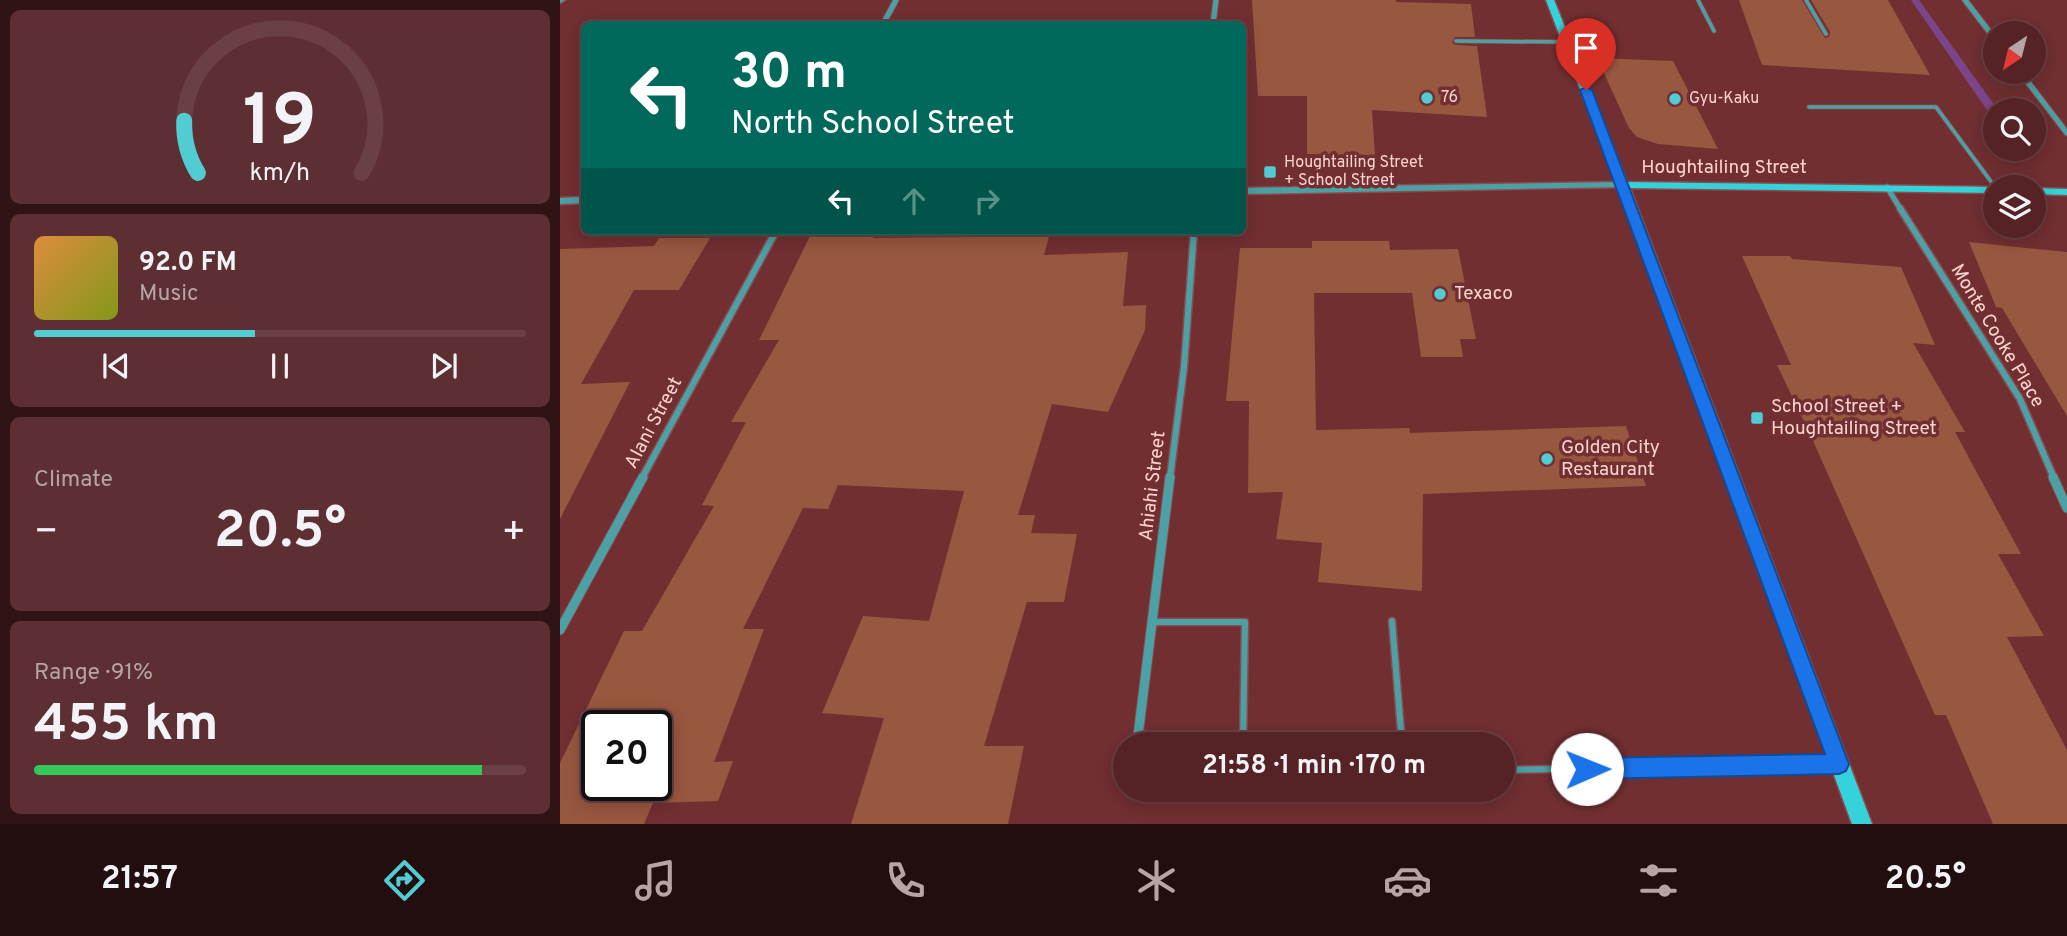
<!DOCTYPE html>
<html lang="en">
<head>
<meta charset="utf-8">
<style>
	body { margin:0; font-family:Overpass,sans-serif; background:#5e2f32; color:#f1f3f6; height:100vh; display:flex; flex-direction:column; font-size:26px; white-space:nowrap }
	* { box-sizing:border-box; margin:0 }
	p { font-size:23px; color:#b6a4a7 }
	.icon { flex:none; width:38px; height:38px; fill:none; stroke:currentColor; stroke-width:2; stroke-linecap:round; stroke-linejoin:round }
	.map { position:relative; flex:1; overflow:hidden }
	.panel { display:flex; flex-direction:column; gap:10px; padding:10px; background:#2f1315; width:560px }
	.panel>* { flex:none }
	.banner { position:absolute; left:21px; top:21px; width:665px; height:214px; border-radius:10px; box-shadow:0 4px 18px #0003,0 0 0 2px #6b4043; background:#00695c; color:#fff; overflow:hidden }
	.needle { width:46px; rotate:215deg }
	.fabs { position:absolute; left:1423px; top:21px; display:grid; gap:14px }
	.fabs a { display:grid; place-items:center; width:63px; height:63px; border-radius:50%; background:#552326; box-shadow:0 4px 18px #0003,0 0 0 2px #6b4043; font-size:35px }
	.speed { position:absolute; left:21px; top:710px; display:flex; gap:14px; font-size:35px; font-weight:700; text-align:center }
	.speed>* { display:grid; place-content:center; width:91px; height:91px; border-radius:50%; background:#552326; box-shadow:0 4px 18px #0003,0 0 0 2px #6b4043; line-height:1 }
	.speed .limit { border:4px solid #111; border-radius:10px; background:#fff; color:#111 }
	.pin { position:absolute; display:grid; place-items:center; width:60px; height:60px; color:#fff; margin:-72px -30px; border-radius:50% 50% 50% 0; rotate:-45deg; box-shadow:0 0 7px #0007 }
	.pin .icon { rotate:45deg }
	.me { position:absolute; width:77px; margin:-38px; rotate:89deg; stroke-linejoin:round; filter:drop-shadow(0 0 5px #0008) }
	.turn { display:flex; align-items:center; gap:24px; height:147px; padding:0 35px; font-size:32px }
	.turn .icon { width:91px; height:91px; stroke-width:2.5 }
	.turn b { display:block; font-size:49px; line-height:60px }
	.lanes { display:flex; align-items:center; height:66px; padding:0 35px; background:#0003; justify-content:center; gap:35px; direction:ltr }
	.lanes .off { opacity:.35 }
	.big { font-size:52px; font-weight:700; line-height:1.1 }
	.panel .card { flex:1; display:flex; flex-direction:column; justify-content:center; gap:10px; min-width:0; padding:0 24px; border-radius:10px; background:#5e2f32 }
	.panel .dial { align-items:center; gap:0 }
	.dial svg { height:182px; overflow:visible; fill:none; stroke:#6b4043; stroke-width:7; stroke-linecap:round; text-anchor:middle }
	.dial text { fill:#f1f3f6; stroke:none }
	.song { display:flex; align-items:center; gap:21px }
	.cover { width:84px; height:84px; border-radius:10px; background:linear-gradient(135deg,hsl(30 70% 55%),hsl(70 70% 35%)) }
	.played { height:7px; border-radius:4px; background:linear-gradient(90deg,#51ccd3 45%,#6b4043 45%) }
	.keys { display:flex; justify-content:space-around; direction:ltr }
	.heat { display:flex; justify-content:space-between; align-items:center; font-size:38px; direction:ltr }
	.charge { height:10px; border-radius:5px; background:linear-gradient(90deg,#34c759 91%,#6b4043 0) }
	.trip { position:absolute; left:553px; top:732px; width:402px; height:70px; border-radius:35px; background:#552326; box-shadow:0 4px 18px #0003,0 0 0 2px #6b4043; font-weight:700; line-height:70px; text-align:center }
	.menu { display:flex; height:112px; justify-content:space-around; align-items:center; background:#220e0f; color:#b6a4a7 }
	.menu .icon { width:49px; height:49px }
	.menu .active { color:#51ccd3 }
	.menu b { font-size:32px; color:#f1f3f6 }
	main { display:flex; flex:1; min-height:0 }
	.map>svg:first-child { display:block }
</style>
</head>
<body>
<main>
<section class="panel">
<div class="card dial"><svg viewBox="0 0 100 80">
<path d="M14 69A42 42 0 1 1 86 69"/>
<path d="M14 69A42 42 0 0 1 8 46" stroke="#51ccd3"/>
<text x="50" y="56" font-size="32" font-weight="700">19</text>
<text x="50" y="72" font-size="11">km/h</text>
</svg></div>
<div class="card">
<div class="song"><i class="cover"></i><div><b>92.0 FM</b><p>Music</p></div></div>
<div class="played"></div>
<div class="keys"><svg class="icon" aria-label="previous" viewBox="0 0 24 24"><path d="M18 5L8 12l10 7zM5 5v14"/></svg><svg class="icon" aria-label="pause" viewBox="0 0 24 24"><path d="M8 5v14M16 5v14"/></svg><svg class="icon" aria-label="next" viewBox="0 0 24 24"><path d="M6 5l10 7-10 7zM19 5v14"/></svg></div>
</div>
<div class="card"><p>Climate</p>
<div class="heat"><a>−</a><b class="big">20.5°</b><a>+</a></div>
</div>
<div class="card"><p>Range · 91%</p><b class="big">455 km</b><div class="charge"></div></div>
</section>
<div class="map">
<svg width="1507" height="824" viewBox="0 0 1507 824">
	<rect width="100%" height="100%" fill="#712f32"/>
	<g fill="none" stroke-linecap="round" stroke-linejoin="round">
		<path fill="#7d4589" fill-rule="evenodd" d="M 1351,0 L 1359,0 L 1438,110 L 1435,110 L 1435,117 L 1431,116 Z"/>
	</g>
	<g fill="#98573f" fill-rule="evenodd">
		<path d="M 692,0 L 836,0 L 836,2 L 911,4 L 915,37 L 895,37 L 892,42 L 895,45 L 917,46 L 927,117 L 812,110 L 815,155 L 747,154 L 747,96 L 698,96 Z"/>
		<path d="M 1179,0 L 1242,0 L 1265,38 L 1269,37 L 1270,32 L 1251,0 L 1328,0 L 1370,75 L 1202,65 Z"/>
		<path d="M 1037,58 L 1113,61 L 1158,149 L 1098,144 L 1077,137 L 1069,128 Z"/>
		<path d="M 316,231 L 313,238 L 422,237 L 423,233 L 490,233 L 484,255 L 568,252 L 563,306 L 586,305 L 585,330 L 548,412 L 492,404 L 458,515 L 475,515 L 471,533 L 517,534 L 504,602 L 467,602 L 424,746 L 464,746 L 448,824 L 291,824 L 324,718 L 262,713 L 303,616 L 369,621 L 404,491 L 278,485 L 268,509 L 243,508 L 183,629 L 204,629 L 154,762 L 173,761 L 158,801 L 93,803 L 84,824 L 0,824 L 0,763 L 64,631 L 82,631 L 154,506 L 142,505 L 186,422 L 171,422 L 219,340 L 199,340 L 252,232 ZM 37,726 L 96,726 L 96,786 L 37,786 Z"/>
		<path d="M 99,238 L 150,238 L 119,290 L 74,290 L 21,384 L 70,382 L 0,519 L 0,249 L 94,246 Z"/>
		<path d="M 752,241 L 829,241 L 830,250 L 898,249 L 916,339 L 900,339 L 903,357 L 861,357 L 852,293 L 754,293 L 756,430 L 849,428 L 850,433 L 1066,426 L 1086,486 L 863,494 L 862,591 L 758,582 L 762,543 L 716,539 L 723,492 L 688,493 L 689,401 L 666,401 L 680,248 L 752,248 Z"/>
		<path d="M 1409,242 L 1507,252 L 1507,416 L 1442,308 L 1436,307 Z"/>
		<path d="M 1182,256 L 1230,256 L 1232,259 L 1341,267 L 1375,345 L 1353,343 L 1405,432 L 1395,432 L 1461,554 L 1438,554 L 1484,636 L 1447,637 L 1507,750 L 1507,824 L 1433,824 L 1386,715 L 1375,715 L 1250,434 L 1217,365 L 1231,365 Z"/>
	</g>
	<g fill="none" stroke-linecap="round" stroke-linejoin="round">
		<g stroke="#8a4d4f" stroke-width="5">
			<g id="service-far1">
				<path d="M 1138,0 L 1154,31"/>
				<path d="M 1246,0 L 1266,34"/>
				<path d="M 896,41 L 1007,42"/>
				<path d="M 1249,107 L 1376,107 L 1435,187"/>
			</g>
		</g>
		<g stroke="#8a4d4f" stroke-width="9">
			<g id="service">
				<path d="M 832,621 L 842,744"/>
				<path d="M 592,622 L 685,622 L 683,744"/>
				<path d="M 943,770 L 1276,764"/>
			</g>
		</g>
		<g stroke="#8a4d4f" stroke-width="7">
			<g id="minor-far2">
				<path d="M 1405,0 L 1435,39"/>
				<path d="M 323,24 L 336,0"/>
				<path d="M 653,24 L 656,0"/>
				<path d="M 1460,72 L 1507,133"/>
				<path d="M 1327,187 L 1341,210"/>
			</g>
		</g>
		<g stroke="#8a4d4f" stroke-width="9">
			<g id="minor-far1">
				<path d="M 1340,208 L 1460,399 L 1494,478"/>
				<path d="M 82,478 L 216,231"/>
				<path d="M 610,478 L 624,367 L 634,231"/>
			</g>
		</g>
		<g stroke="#8a4d4f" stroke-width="11">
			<g id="minor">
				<path d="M 1493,477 L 1507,508"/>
				<path d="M 0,630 L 83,477"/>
				<path d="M 577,744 L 610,477"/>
			</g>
		</g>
		<g stroke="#8a4d4f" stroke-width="3">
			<g id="tertiary">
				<path d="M 0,0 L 5,0 L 0,3 Z"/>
				<path d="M 1063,182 L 1068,185 L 1066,187 L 682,194 L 682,188 Z"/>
				<path d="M 24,197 L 24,203 L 0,204 L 0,198 Z"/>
			</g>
		</g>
		<g stroke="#8a4d4f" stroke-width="3">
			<g id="secondary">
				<path d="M 986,0 L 994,0 L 1067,182 L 1438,187 L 1435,187 L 1435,193 L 1070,188 L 1312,824 L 1292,824 L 1057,185 Z"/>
				<path d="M 1474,188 L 1507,189 L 1507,195 L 1474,194 Z"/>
			</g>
		</g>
		<use href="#service-far1" stroke="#4ba1a5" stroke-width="3.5"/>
		<use href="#service" stroke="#4ba1a5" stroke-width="6"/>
		<use href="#minor-far2" stroke="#4ba1a5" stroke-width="5"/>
		<use href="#minor-far1" stroke="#4ba1a5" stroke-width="6"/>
		<use href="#minor" stroke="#4ba1a5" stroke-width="9"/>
		<use href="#tertiary" fill="#4ba1a5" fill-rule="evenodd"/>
		<use href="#secondary" fill="#34d2da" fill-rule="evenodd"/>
	</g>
	<path fill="#1a73e8" stroke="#114b97" stroke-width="2" d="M 1026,87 L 1032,90 L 1289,764 L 1286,771 L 1279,774 L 1027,779 L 1020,776 L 1017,769 L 1020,761 L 1027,758 L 1265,754 L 1020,90 Z"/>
	<g fill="#51ccd3" stroke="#712f32" stroke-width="2.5">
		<circle cx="867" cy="98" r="7"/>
		<circle cx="1115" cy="99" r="7"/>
		<rect x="703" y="165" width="14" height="14" rx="3.5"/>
		<circle cx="880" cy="294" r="7"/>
		<rect x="1190" y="411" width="14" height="14" rx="3.5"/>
		<circle cx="987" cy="459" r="7"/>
	</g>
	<g text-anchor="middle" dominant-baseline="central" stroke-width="7" stroke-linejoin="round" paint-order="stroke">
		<g font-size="16" fill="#fdd3d2" stroke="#712f32" text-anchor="start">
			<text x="881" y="98">76</text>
			<text x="1129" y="99">Gyu-Kaku</text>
			<text x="724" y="163">Houghtailing Street<tspan x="724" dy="18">+ School Street</tspan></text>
		</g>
		<g font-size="19" fill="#fdd3d2" stroke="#712f32">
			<text x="1164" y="168">Houghtailing Street</text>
			<text transform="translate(1437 336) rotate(59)">Monte Cooke Place</text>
			<text transform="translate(94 423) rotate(-62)">Alani Street</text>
			<text transform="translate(593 486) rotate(-83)">Ahiahi Street</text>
		</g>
		<g font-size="19" fill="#fdd3d2" stroke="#712f32" text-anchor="start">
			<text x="894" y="294">Texaco</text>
			<text x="1211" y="407">School Street +<tspan x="1211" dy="22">Houghtailing Street</tspan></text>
			<text x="1001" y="448">Golden City<tspan x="1001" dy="22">Restaurant</tspan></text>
		</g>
	</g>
</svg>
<div class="fabs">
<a><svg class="needle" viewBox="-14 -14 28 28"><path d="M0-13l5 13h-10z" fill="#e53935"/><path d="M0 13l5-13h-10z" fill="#b6a4a7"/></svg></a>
<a><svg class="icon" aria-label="search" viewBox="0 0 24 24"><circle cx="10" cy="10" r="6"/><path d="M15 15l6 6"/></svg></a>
<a><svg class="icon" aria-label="layers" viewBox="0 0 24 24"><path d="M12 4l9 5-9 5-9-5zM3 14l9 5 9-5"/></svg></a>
</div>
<div class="speed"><div class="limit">20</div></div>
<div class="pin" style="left:1026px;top:90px;background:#d93025"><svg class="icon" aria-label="arrive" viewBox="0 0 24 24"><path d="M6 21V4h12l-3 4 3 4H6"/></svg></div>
<svg class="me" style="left:1027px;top:769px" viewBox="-20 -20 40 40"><circle r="19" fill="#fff"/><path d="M0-13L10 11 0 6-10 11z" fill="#1a73e8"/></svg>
<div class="trip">21:58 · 1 min · 170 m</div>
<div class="banner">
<div class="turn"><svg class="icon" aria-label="left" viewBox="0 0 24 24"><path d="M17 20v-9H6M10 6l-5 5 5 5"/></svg><div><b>30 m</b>North School Street</div></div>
<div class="lanes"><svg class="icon" aria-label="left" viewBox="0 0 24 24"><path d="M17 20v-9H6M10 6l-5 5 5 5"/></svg><svg class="icon off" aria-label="ahead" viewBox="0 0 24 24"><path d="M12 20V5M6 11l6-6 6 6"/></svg><svg class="icon off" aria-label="right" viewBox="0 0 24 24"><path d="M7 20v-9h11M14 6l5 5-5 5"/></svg></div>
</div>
</div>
</main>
<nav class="menu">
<b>21:57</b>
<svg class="icon active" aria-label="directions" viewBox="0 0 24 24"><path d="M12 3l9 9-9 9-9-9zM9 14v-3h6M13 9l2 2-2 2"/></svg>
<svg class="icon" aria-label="music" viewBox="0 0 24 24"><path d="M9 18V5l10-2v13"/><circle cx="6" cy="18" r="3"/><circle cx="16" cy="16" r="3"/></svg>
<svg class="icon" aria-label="phone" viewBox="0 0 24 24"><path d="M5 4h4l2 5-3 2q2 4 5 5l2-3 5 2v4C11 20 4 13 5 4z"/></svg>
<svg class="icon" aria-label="climate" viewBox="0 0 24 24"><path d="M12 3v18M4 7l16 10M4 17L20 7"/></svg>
<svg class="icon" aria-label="car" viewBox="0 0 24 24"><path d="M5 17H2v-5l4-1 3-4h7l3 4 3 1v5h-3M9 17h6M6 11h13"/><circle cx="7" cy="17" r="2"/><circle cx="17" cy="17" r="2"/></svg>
<svg class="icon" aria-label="filters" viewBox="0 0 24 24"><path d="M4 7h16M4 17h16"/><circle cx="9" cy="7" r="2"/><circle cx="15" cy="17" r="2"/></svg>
<b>20.5°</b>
</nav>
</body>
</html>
